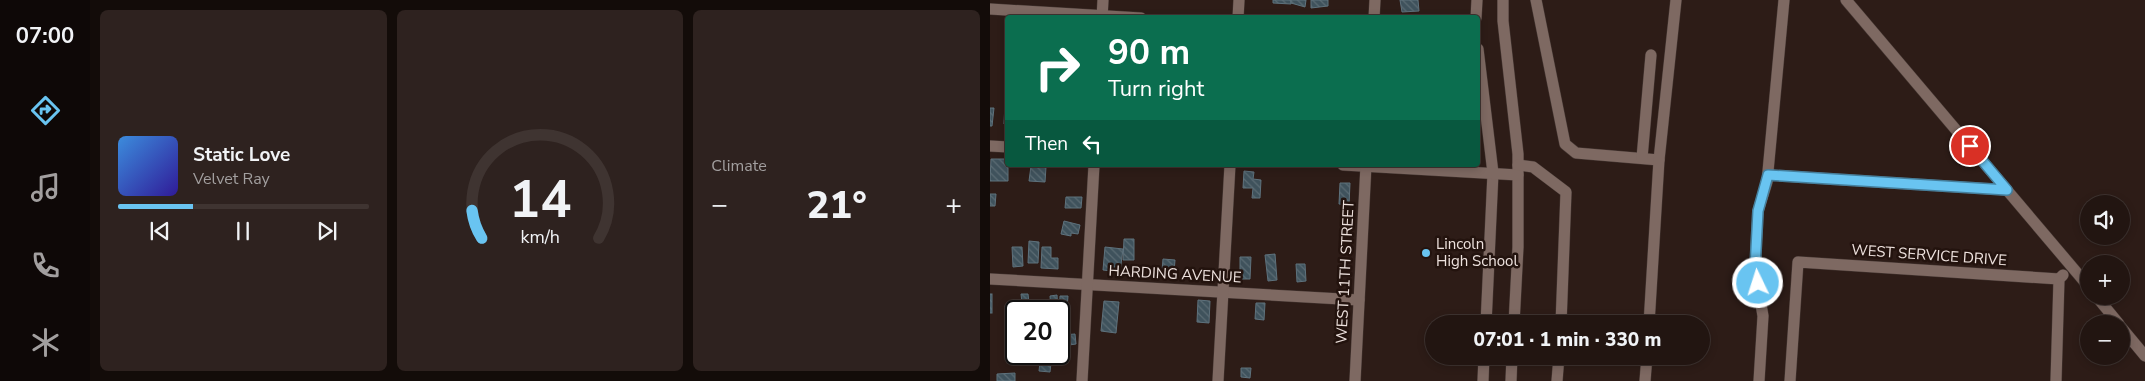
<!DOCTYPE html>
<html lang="en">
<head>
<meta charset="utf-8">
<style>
	body { margin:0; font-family:"Nunito Sans",sans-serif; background:#2e221f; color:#f1f3f6; height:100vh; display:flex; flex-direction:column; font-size:19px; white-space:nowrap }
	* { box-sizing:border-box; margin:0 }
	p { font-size:16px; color:#a29f9f }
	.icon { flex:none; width:28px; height:28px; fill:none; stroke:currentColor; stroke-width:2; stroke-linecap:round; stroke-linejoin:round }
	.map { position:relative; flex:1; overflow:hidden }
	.details { display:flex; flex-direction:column; gap:10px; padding:10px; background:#130c09; width:900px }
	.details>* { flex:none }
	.guide { position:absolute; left:15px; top:15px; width:475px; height:152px; border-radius:5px; box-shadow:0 2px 8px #0003,0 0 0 1px #3f3431; background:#0b6e4f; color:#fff; overflow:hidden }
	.fabs { position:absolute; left:1090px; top:195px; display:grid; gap:10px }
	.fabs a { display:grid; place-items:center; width:50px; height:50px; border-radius:50%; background:#221511; box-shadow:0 2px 8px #0003,0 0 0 1px #3f3431; font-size:25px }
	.speed { position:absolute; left:15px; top:300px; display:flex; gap:10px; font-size:25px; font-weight:700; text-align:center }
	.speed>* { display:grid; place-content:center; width:65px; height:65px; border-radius:50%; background:#221511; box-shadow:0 2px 8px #0003,0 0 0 1px #3f3431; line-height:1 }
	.speed .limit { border:2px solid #111; border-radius:8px; background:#fff; color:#111 }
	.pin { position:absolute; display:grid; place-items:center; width:42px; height:42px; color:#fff; margin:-21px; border:2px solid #fff; border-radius:50%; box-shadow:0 1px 5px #0007 }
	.me { position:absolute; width:55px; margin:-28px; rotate:356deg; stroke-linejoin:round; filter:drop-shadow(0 0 4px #0008) }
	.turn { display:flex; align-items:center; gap:18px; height:105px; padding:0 20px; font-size:22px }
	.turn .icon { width:65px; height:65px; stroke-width:2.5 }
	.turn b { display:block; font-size:35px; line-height:42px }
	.then { display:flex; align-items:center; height:48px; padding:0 20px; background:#0003; gap:10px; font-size:19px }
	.big { font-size:38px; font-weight:800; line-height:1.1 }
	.details .card { flex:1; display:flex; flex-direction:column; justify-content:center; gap:8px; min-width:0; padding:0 18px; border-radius:8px; background:#2e221f }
	.details .dial { align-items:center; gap:0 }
	.dial svg { height:130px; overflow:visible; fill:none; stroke:#3f3431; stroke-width:7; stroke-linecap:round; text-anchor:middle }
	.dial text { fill:#f1f3f6; stroke:none }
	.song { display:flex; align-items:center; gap:15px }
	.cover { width:60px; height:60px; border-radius:8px; background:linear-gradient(135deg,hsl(210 70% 55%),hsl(250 70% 35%)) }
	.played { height:5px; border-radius:2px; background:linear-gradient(90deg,#69c4f1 30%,#3f3431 30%) }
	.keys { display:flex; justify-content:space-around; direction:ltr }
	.heat { display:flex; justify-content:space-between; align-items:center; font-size:28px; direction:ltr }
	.details .tiles { flex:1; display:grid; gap:10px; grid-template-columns:repeat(3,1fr) }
	.trip { position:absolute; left:435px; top:315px; width:285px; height:50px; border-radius:25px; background:#221511; box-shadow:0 2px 8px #0003,0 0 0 1px #3f3431; font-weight:800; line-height:50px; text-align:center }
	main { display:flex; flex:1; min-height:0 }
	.menu { display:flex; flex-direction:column; width:90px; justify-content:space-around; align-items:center; background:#0e0807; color:#a29f9f }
	.menu .icon { width:35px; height:35px }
	.menu .active { color:#69c4f1 }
	.menu b { font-size:22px; color:#f1f3f6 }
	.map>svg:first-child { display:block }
</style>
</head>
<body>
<main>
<nav class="menu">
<b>07:00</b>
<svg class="icon active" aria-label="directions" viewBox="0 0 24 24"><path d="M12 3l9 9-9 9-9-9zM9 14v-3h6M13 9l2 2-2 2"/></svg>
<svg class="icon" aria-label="music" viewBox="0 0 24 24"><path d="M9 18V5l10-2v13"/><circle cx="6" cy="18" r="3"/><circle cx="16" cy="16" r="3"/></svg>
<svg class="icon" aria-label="phone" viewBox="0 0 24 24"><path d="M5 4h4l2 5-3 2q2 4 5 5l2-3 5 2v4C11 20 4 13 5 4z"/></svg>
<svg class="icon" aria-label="climate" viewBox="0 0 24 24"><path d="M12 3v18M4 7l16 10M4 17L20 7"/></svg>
</nav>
<section class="details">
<div class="tiles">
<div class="card">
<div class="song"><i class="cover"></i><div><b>Static Love</b><p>Velvet Ray</p></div></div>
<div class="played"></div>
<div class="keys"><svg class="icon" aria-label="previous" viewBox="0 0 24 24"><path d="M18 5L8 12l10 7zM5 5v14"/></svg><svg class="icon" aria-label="pause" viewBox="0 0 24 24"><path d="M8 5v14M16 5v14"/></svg><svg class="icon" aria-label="next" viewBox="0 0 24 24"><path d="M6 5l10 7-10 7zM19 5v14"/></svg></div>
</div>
<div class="card dial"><svg viewBox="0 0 100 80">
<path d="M14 69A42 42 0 1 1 86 69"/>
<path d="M14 69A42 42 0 0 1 8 52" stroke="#69c4f1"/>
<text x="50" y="56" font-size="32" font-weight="700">14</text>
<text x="50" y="72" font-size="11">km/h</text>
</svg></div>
<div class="card"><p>Climate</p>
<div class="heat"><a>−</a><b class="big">21°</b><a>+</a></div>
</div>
</div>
</section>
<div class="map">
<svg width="1155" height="381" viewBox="0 0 1155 381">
	<defs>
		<pattern id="building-back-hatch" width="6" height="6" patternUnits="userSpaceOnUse" patternTransform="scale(1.25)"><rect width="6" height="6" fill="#3f525c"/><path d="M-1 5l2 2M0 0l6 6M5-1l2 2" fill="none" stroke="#5b6b73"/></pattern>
	</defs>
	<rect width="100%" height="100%" fill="#2d1c17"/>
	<g fill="url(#building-back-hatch)" stroke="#5e727d">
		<path d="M 283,0 L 301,0 L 301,4 L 283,3 Z"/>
		<path d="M 301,0 L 316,0 L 315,7 L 301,3 Z"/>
		<path d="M 321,0 L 338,0 L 338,6 L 321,8 Z"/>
		<path d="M 410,0 L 428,0 L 429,11 L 412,12 Z"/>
		<path d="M 15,103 L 18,103 L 18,124 L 14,124 Z"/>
		<path d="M 0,108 L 4,108 L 2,126 L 0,126 Z"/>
		<path d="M 1,159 L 18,159 L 18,181 L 0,181 Z"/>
		<path d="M 41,166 L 56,167 L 55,182 L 39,181 Z"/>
		<path d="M 254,171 L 264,172 L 263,179 L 271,180 L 270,198 L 262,198 L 263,188 L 253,188 Z"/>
		<path d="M 350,183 L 360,183 L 359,205 L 349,204 Z"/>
		<path d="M 0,194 L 6,194 L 5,206 L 0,206 Z"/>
		<path d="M 76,197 L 92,197 L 91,208 L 75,208 Z"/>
		<path d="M 74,221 L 90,225 L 88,234 L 81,233 L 81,236 L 71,234 Z"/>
		<path d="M 134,239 L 144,239 L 144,260 L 133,260 Z"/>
		<path d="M 39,241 L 49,242 L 48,263 L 38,263 Z"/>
		<path d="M 22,247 L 32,247 L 33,266 L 23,267 Z"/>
		<path d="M 52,247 L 61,247 L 61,258 L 68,258 L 68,269 L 51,268 Z"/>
		<path d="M 115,247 L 133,249 L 130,272 L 113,270 Z"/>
		<path d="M 285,254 L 287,280 L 278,281 L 275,255 Z"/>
		<path d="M 250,257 L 261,257 L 260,279 L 250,279 Z"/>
		<path d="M 173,259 L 185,260 L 184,272 L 172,271 Z"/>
		<path d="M 306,264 L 315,264 L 316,281 L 307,282 Z"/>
		<rect x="0" y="294" width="2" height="19"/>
		<path d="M 31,294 L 38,294 L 40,311 L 33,311 Z"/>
		<path d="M 67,295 L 68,311 L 61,311 L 60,296 Z"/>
		<path d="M 70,296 L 78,296 L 76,319 L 69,319 Z"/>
		<path d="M 208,300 L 220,301 L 219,323 L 207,322 Z"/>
		<path d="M 114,301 L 129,302 L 126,333 L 111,331 Z"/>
		<path d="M 266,303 L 275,303 L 274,320 L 265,319 Z"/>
		<path d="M 26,304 L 26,320 L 17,321 L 15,306 Z"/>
		<path d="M 85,334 L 86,344 L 72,346 L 71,335 Z"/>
		<path d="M 51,354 L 62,354 L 60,372 L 49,371 Z"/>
		<path d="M 251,368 L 261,368 L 260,378 L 251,377 Z"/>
		<path d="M 25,373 L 25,381 L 7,381 L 7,374 Z"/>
	</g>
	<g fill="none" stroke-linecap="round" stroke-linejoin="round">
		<g stroke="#453733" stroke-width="12">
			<g id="minor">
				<path d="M 513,0 L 513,21 L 528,154 L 528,247 L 524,324"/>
				<path d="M 546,0 L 575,144 L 586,153 L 669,160"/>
				<path d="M 856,0 L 1099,287"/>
				<path d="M 0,9 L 151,18"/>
				<path d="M 112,18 L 113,0"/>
				<path d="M 248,18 L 249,0"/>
				<path d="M 384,18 L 385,0"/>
				<path d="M 486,18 L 487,0"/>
				<path d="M 488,49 L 503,173 L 496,324"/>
				<path d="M 0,146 L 18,147"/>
				<path d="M 652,158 L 661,55"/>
				<path d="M 353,165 L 528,175"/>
				<path d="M 528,165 L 543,167 L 576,192 L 571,324"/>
				<path d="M 778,175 L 1017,190"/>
				<path d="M 0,279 L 369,300"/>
				<path d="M 1106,296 L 1129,324"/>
				<path d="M 659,324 L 669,160 L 686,0"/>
				<path d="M 1131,327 L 1155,356"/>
				<path d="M 92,381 L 104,165"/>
				<path d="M 228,381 L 240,165"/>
				<path d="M 365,381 L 376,165"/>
				<path d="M 493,381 L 494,356"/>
				<path d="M 521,381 L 522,356"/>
				<path d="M 567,381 L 569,356"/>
				<path d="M 655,381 L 657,356"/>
				<path d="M 769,381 L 773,316 L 765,269 L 768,211 L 777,182 L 794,0"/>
				<path d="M 800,381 L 808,262 L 1069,279"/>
				<path d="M 1066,381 L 1069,279 L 1073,275"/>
			</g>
		</g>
		<use href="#minor" stroke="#7e6962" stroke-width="11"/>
	</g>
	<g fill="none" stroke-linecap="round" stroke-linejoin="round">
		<g stroke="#447f9d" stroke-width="12">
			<path id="route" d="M 768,283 L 765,269 L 768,211 L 778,175 L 1017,190 L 980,146"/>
		</g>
		<use href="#route" stroke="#69c4f1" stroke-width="9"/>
	</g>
	<circle fill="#69c4f1" stroke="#23130e" stroke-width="2" cx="436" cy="253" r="5"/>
	<g text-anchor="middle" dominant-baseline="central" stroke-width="5" stroke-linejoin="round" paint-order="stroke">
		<g font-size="15" fill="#eee2de" stroke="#23130e" text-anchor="start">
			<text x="446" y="244">Lincoln<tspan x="446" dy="17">High School</tspan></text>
		</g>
		<g font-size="15" fill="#eee2de" stroke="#23130e">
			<text transform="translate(939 255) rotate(4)">WEST SERVICE DRIVE</text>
			<text transform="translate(355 272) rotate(-87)">WEST 11TH STREET</text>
			<text transform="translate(185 274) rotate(3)">HARDING AVENUE</text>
		</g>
	</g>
</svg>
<div class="fabs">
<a><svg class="icon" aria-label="sound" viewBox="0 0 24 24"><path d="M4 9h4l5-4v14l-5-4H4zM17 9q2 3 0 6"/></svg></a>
<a>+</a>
<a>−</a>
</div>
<div class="speed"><div class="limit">20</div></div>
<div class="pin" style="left:980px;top:146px;background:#d93025"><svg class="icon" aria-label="arrive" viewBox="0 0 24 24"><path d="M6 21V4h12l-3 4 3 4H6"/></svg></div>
<svg class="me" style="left:768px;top:283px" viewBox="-20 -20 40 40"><circle r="17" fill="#69c4f1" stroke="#fff" stroke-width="3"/><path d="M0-11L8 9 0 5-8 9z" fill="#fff"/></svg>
<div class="trip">07:01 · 1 min · 330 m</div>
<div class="guide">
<div class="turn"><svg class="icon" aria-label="right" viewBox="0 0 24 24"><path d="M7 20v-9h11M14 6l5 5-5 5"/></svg><div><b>90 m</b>Turn right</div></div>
<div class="then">Then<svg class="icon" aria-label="left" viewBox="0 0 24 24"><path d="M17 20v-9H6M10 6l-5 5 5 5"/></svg></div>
</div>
</div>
</main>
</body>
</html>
